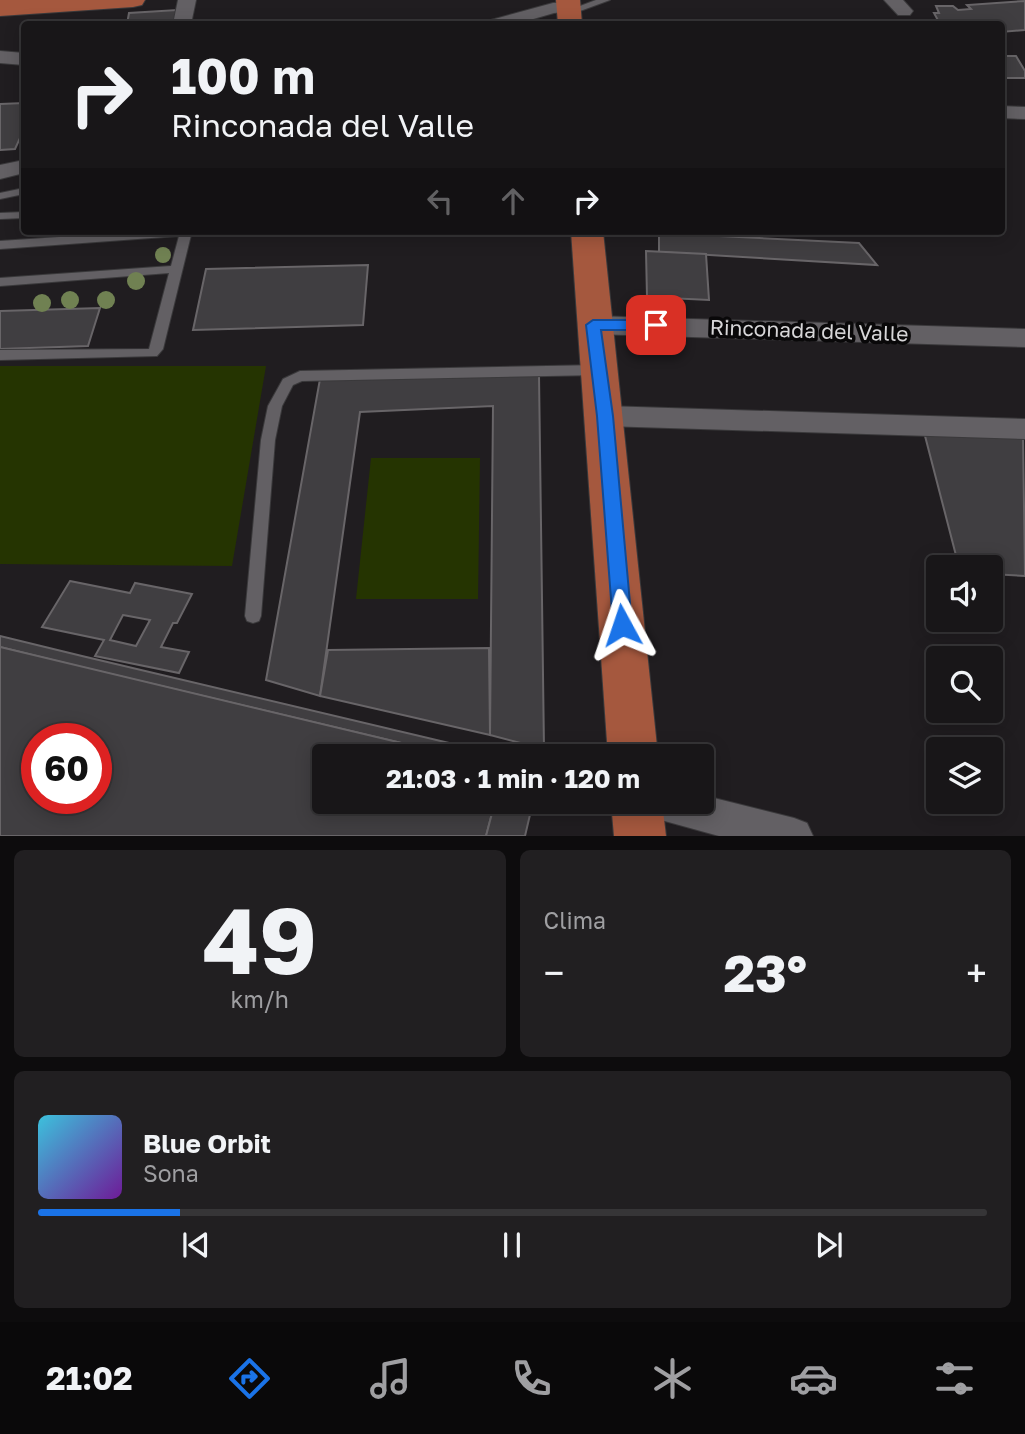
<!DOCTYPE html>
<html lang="es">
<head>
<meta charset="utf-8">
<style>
	body { margin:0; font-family:"Golos Text",sans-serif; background:#211f21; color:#f1f3f6; height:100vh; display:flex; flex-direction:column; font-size:26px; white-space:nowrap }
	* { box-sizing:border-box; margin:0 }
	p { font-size:23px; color:#9f9fa2 }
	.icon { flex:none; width:38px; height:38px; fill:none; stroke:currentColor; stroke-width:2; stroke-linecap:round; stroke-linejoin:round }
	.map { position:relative; height:836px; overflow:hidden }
	.details { display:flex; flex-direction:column; gap:14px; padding:14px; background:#0d0c0d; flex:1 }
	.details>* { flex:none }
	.top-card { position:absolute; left:21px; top:21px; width:984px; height:214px; border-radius:7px; box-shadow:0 4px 18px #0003,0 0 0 2px #363537; background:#181618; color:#f1f3f6; overflow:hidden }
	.fabs { position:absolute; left:926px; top:555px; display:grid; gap:14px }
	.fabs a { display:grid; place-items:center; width:77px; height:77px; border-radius:7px; background:#181618; box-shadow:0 4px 18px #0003,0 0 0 2px #363537; font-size:35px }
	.speed { position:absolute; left:21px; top:723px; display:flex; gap:14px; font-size:35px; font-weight:700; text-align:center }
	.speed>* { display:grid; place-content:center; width:91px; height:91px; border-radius:50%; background:#181618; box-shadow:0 4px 18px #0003,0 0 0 2px #363537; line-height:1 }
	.speed .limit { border:10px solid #d22; background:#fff; color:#111 }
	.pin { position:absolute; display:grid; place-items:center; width:60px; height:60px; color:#fff; margin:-30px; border-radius:14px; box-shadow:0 4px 10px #0006 }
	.me { position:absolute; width:77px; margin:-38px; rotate:355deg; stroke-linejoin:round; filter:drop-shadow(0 0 5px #0008) }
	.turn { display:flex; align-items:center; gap:24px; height:147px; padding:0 35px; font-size:32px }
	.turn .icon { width:91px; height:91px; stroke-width:2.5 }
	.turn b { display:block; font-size:49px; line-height:60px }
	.lanes { display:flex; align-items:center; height:66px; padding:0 35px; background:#0003; justify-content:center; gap:35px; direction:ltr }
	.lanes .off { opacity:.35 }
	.big { font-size:52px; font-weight:700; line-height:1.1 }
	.details .widget { flex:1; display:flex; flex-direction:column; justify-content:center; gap:10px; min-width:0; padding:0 24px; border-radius:10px; background:#211f21 }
	.details .dial { align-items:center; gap:0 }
	.dial b { font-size:91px; line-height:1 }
	.song { display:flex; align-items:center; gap:21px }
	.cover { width:84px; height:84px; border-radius:10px; background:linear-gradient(135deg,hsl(190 70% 55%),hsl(280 70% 35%)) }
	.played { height:7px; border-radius:4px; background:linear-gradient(90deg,#1a73e8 15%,#363537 15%) }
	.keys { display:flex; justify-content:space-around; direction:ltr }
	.heat { display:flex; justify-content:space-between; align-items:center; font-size:38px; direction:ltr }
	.details .tiles { flex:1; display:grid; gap:14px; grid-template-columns:1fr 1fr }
	.widget:last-child { grid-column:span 2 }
	.trip { position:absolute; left:312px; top:744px; width:402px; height:70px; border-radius:7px; background:#181618; box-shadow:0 4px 18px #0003,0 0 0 2px #363537; font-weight:700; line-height:70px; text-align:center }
	.dock { display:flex; height:112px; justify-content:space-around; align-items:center; background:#0a090a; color:#9f9fa2 }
	.dock .icon { width:49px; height:49px }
	.dock .current { color:#1a73e8 }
	.dock b { font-size:32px; color:#f1f3f6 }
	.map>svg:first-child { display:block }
</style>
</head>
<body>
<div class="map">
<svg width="1025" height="836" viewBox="0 0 1025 836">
	<rect width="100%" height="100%" fill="#201d20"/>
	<g fill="#253401">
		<path d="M 0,366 L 266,366 L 232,566 L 0,564 Z"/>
		<path d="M 371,458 L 480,458 L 478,599 L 356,599 Z"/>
	</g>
	<g fill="#403e41" stroke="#686568" stroke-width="2" fill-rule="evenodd">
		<path d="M 1025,1 L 1025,30 L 1001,32 L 1001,24 L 940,24 L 934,13 L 939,13 L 936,6 L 953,6 L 958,10 L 971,9 L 967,5 Z"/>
		<path d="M 177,10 L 173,24 L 127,24 L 129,13 Z"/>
		<path d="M 1001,56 L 1016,56 L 1025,71 L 1025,78 L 1001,78 Z"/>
		<path d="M 24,103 L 24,138 L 20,138 L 15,149 L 0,150 L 0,104 Z"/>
		<path d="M 659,233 L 859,243 L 877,265 L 659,252 Z"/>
		<path d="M 646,251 L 706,254 L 709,300 L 647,297 Z"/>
		<path d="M 368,265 L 363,325 L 193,330 L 206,269 Z"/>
		<path d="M 100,308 L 88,346 L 0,349 L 0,311 Z"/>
		<path d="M 539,375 L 544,749 L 490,735 L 493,406 L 360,412 L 320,696 L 266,680 L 320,379 Z"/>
		<path d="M 924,432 L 1023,436 L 1025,576 L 990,574 L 990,567 L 959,567 Z"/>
		<path d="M 70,581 L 130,593 L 135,583 L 192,594 L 177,623 L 173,623 L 161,647 L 189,652 L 179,673 L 95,656 L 104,640 L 42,627 ZM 123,615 L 150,620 L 136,646 L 110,640 Z"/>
		<path d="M 0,636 L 82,656 L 504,756 L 456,756 L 81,667 L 0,647 Z"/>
		<path d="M 0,647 L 456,756 L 324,756 L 324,802 L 495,802 L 486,836 L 0,836 ZM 37,738 L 96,738 L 96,798 L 37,798 Z"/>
		<path d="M 489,648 L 490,735 L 320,696 L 328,650 Z"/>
		<path d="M 495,802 L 533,802 L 525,836 L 486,836 Z"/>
	</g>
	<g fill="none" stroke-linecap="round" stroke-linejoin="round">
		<g stroke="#3a393b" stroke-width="2">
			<g id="lane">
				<path d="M 596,0 L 610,0 L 572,14 L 564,12 Z"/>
				<path d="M 24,188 L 24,194 L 0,199 L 0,193 Z"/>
				<path d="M 24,212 L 24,218 L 0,219 L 0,213 Z"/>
				<path d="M 149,231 L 192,231 L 163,349 L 157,356 L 0,360 L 0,350 L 149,349 L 169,273 L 0,286 L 0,278 L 171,266 L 179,236 L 0,249 L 0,241 Z"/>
				<path d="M 599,365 L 606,370 L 599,375 L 302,381 L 293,385 L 282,406 L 275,440 L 261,616 L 259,621 L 253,623 L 247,621 L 245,616 L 261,440 L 268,406 L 283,379 L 300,371 Z"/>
			</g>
		</g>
		<g stroke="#3a393b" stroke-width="2">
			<g id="street">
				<path d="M 178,0 L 196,0 L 191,24 L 173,24 Z"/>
				<path d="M 884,0 L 903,0 L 913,11 L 910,15 L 898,15 Z"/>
				<path d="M 569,2 L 578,7 L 575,11 L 554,13 L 516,24 L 489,24 L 491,20 L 553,3 Z"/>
				<path d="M 0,51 L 24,53 L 24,65 L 0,63 Z"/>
				<path d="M 1001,106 L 1025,107 L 1025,119 L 1001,118 Z"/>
				<path d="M 24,160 L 24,173 L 0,179 L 0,165 Z"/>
				<path d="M 594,316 L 1025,329 L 1025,347 L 594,334 L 585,331 L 581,325 L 585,319 Z"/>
				<path d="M 605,406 L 1025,419 L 1025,439 L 605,426 L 595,423 L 591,416 L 595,409 Z"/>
				<path d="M 702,795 L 794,818 L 807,823 L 813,836 L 719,836 L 643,815 L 637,802 L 702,802 Z"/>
			</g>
		</g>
		<g stroke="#3a393b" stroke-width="2">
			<g id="primary">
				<path d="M 0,0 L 145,0 L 142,5 L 133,7 L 0,16 Z"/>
				<path d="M 556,0 L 580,0 L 582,24 L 558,24 Z"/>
				<path d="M 571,231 L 603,231 L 658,756 L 608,756 Z"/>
				<path d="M 611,802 L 662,802 L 666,836 L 614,836 Z"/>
			</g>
		</g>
		<use href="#lane" fill="#636064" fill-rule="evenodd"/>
		<use href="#street" fill="#636064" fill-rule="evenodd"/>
		<use href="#primary" fill="#a5583e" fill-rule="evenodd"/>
	</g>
	<g fill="#708152">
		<circle cx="163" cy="255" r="8"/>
		<circle cx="136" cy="281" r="9"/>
		<circle cx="70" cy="300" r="9"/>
		<circle cx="106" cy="300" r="9"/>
		<circle cx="42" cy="303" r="9"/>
	</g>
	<path fill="#1a73e8" stroke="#114b97" stroke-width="2" d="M 593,320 L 656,320 L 664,325 L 656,330 L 601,330 L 613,416 L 632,625 L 629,631 L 622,633 L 616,631 L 613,625 L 597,416 L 586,325 Z"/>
	<g text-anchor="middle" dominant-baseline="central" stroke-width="7" stroke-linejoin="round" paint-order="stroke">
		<g font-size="21" fill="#d7d6d8" stroke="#090809">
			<text transform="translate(809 330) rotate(2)">Rinconada del Valle</text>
		</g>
	</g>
</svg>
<div class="fabs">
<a><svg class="icon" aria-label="sound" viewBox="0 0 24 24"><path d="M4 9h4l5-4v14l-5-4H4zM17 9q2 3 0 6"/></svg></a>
<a><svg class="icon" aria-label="search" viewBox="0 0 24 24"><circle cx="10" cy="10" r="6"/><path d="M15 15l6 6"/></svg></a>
<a><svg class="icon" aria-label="layers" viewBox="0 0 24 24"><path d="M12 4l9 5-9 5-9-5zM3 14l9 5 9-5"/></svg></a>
</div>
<div class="speed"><div class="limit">60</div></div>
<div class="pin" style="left:656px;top:325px;background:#d93025"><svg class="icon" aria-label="arrive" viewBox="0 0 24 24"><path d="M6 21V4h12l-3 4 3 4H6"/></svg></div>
<svg class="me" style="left:622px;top:625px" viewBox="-20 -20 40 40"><path d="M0-17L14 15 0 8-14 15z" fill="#1a73e8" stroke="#fff" stroke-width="4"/></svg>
<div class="trip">21:03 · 1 min · 120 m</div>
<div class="top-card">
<div class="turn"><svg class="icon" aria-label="right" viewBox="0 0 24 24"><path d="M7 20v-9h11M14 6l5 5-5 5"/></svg><div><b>100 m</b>Rinconada del Valle</div></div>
<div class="lanes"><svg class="icon off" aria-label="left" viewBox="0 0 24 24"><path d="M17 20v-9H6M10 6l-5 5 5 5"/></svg><svg class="icon off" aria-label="ahead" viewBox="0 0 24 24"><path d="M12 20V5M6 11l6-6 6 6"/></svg><svg class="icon" aria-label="right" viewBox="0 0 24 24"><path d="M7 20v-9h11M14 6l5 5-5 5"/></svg></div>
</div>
</div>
<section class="details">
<div class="tiles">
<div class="widget dial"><b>49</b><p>km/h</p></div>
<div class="widget"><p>Clima</p>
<div class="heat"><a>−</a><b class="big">23°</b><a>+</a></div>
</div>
<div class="widget">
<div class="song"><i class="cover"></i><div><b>Blue Orbit</b><p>Sona</p></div></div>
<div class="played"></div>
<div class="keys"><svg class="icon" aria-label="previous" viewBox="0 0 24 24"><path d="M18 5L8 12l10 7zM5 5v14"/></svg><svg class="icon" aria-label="pause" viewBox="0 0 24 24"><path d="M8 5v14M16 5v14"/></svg><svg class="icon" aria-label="next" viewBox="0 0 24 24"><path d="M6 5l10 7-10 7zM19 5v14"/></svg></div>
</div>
</div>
</section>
<nav class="dock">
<b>21:02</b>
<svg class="icon current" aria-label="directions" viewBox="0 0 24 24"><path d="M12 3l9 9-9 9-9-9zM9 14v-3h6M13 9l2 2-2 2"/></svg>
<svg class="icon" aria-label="music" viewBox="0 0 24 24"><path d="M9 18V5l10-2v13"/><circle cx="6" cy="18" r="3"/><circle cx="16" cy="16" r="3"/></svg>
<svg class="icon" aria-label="phone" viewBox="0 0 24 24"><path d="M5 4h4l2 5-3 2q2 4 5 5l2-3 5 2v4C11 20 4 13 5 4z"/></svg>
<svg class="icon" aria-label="climate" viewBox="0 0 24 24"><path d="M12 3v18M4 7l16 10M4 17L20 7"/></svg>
<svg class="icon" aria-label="car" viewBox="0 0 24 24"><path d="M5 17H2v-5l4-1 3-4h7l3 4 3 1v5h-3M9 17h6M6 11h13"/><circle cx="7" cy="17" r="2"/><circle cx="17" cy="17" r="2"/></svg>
<svg class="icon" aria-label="filters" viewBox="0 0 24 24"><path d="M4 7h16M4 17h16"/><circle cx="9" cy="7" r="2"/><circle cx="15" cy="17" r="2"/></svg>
</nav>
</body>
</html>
